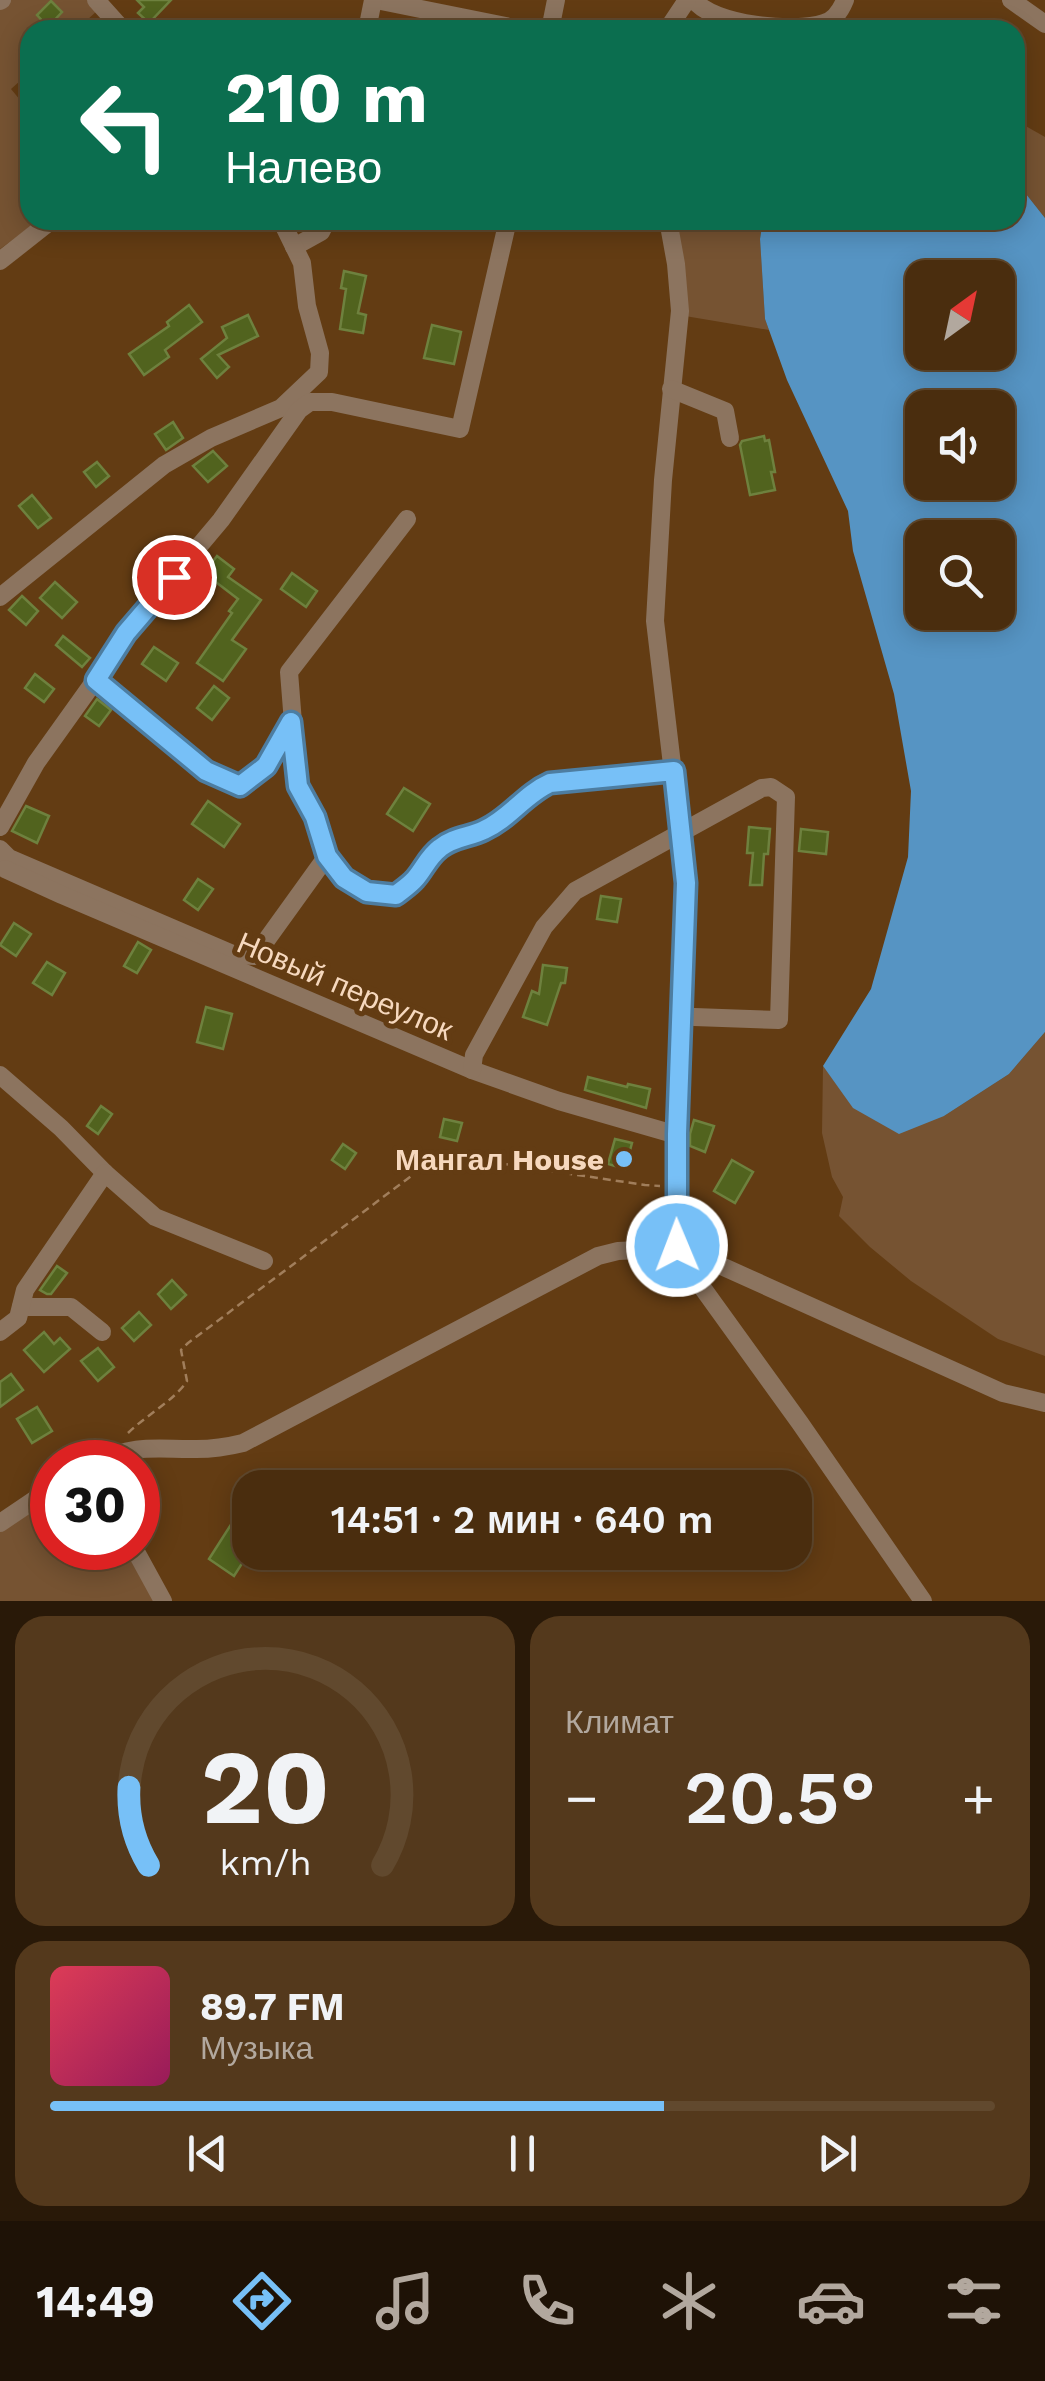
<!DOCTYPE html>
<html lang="ru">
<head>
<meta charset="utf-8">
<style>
	body { margin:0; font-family:"Work Sans",sans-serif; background:#54391c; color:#f1f3f6; height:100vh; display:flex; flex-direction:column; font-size:38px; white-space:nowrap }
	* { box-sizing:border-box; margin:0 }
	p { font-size:32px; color:#b2a89e }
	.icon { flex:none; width:55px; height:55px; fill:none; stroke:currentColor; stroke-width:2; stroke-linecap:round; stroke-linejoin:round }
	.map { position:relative; height:1601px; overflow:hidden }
	.side { display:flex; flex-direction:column; gap:15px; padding:15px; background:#291908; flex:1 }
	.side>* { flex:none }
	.banner { position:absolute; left:20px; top:20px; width:1005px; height:210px; border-radius:30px; box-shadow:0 5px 25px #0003,0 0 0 2px #61492e; background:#0b6e4f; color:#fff; overflow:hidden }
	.needle { width:65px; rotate:33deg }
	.controls { position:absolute; left:905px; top:260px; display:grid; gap:20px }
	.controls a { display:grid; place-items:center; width:110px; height:110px; border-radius:20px; background:#4a2d0e; box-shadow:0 5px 25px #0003,0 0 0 2px #61492e; font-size:50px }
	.speed { position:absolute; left:30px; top:1440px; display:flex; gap:20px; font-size:50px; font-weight:700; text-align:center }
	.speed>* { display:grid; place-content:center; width:130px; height:130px; border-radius:50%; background:#4a2d0e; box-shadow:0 5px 25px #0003,0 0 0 2px #61492e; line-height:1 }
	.speed .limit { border:15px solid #d22; background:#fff; color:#111 }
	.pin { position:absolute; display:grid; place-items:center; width:85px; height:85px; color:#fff; margin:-42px; border:5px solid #fff; border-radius:50%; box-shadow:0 2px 10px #0007 }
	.me { position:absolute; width:110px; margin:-55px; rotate:359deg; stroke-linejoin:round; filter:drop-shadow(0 0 8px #0008) }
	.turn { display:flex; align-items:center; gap:35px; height:210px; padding:0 40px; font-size:45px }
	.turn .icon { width:130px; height:130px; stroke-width:2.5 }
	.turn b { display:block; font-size:70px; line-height:85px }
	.big { font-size:75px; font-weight:600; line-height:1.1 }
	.side .widget { flex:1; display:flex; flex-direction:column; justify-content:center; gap:15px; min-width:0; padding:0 35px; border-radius:30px; background:#54391c }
	.side .dial { align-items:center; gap:0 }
	.dial svg { height:260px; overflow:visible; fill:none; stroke:#61492e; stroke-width:7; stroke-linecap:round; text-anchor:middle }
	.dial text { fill:#f1f3f6; stroke:none }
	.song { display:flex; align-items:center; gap:30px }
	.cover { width:120px; height:120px; border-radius:15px; background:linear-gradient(135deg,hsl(350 70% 55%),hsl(330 70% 35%)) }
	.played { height:10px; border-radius:5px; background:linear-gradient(90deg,#77c0f7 65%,#61492e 65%) }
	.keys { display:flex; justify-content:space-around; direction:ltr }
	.heat { display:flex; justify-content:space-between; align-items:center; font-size:55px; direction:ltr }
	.side .tiles { flex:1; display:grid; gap:15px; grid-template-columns:1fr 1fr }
	.widget:last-child { grid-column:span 2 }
	.trip { position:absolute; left:232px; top:1470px; width:580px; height:100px; border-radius:30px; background:#4a2d0e; box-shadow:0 5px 25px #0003,0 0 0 2px #61492e; font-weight:600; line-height:100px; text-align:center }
	.tabs { display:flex; height:160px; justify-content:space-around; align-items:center; background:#1e1206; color:#b2a89e }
	.tabs .icon { width:70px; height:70px }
	.tabs .on { color:#77c0f7 }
	.tabs b { font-size:45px; color:#f1f3f6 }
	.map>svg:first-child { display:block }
</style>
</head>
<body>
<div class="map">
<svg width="1045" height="1601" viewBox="0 0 1045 1601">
	<rect width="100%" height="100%" fill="#633c13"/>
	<g fill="#765332">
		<path d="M 0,0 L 90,0 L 98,10 L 76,30 L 30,30 L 30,72 L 11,89 L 30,112 L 30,220 L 39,220 L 0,249 Z"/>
		<path d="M 1015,120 L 1045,137 L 1045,218 L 1015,180 Z"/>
		<path d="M 676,220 L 763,220 L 760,239 L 765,319 L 769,330 L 685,316 Z"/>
		<path d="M 1045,1032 L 1045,1356 L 998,1339 L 911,1281 L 870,1247 L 839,1216 L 843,1197 L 832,1177 L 822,1133 L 823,1066 L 854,1108 L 944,1116 L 1009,1074 Z"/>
		<path d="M 52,1496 L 52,1548 L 124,1548 L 154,1601 L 0,1601 L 0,1531 Z"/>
	</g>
	<path fill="#5694c3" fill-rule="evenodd" d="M 1015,180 L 1045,218 L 1045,1032 L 1009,1074 L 944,1116 L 899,1134 L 853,1108 L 823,1066 L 871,989 L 908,857 L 911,791 L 894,694 L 853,551 L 848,511 L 787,380 L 765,319 L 760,239 L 763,220 L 1015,220 ZM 922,278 L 998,278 L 998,352 L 922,352 ZM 922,408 L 998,408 L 998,482 L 922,482 ZM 922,538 L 998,538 L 998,612 L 922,612 Z"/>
	<g fill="#51631e" stroke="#6e813e" stroke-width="2.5">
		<path d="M 137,0 L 171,0 L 149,23 L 138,13 L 144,7 Z"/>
		<path d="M 51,1 L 62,12 L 48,27 L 37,15 Z"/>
		<path d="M 344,271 L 366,276 L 358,313 L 366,315 L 363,333 L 340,329 L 346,289 L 341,288 Z"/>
		<path d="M 189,305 L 202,322 L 165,350 L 169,357 L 144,375 L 129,354 L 169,326 L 167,322 Z"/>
		<path d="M 248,315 L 258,336 L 218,355 L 229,367 L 217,378 L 201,359 L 227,338 L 222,327 Z"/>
		<path d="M 432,325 L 461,332 L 454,364 L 424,358 Z"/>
		<path d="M 173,422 L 183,438 L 166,450 L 155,434 Z"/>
		<path d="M 764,436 L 765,441 L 769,440 L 775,472 L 771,472 L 775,490 L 750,495 L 740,445 L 742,441 Z"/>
		<path d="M 213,451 L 227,466 L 208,482 L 193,466 Z"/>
		<path d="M 97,462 L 109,476 L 96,487 L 84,472 Z"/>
		<path d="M 32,495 L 51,518 L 38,528 L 19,506 Z"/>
		<path d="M 217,556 L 234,569 L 228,577 L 261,600 L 232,640 L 246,649 L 223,681 L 197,663 L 232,613 L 229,611 L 238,599 L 204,573 Z"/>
		<path d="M 292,573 L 317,591 L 306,607 L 281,589 Z"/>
		<path d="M 55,582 L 77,602 L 62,618 L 40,598 Z"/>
		<path d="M 22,596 L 38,611 L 26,625 L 9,610 Z"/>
		<path d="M 63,636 L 90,658 L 82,667 L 56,645 Z"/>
		<path d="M 154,647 L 178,663 L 166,681 L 142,664 Z"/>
		<path d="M 35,674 L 54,689 L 44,702 L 25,688 Z"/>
		<path d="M 214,686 L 229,698 L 212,720 L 197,708 Z"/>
		<path d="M 97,699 L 111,710 L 99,726 L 85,716 Z"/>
		<path d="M 404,788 L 430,804 L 413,831 L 387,814 Z"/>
		<path d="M 208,801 L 240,824 L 224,847 L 192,824 Z"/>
		<path d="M 26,806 L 49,816 L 37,843 L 12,831 Z"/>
		<path d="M 749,827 L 770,829 L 768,854 L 764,854 L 762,885 L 750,885 L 753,853 L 747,853 Z"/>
		<path d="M 801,829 L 828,832 L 826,854 L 799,851 Z"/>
		<path d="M 198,879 L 213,889 L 198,910 L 184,900 Z"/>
		<path d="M 601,896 L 621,899 L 617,922 L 597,919 Z"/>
		<path d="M 14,923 L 31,934 L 16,956 L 0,945 Z"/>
		<path d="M 138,942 L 151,950 L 137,973 L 124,966 Z"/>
		<path d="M 47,962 L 65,973 L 52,995 L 33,983 Z"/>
		<path d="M 543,965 L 567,968 L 565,983 L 561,983 L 547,1025 L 523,1017 L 532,991 L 539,994 Z"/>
		<path d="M 206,1007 L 232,1014 L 223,1049 L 197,1042 Z"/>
		<path d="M 588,1077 L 627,1087 L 628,1084 L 650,1089 L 646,1108 L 585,1090 Z"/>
		<path d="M 101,1106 L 112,1114 L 98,1134 L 87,1126 Z"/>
		<path d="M 444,1119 L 462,1123 L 457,1141 L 440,1137 Z"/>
		<path d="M 694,1120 L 714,1126 L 705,1152 L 690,1146 L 690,1134 Z"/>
		<path d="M 615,1139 L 632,1143 L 625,1169 L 608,1164 Z"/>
		<path d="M 343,1144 L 356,1153 L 345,1169 L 332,1160 Z"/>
		<path d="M 732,1160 L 753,1172 L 735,1203 L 714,1191 Z"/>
		<path d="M 57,1266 L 67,1273 L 51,1294 L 47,1294 L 40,1290 Z"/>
		<path d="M 172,1280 L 186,1295 L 171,1309 L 158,1294 Z"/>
		<path d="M 139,1312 L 151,1325 L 134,1341 L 122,1328 Z"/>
		<path d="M 44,1332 L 54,1344 L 60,1338 L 70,1349 L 44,1372 L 24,1350 Z"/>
		<path d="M 98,1348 L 114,1367 L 98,1381 L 81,1361 Z"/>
		<path d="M 11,1374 L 23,1390 L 0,1407 L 0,1382 Z"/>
		<path d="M 37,1407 L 52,1431 L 32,1443 L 17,1419 Z"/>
		<path d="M 232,1523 L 250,1535 L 250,1551 L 234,1576 L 209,1559 Z"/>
	</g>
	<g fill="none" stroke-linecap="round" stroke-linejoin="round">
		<path stroke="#a17e5b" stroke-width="2.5" stroke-dasharray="8 5" stroke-linecap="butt" d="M 128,1433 C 145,1416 175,1400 187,1381 L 181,1350 L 188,1343 L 430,1162 L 450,1156 L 645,1185 L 660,1186"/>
		<g stroke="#8c745f" stroke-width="18">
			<path d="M 96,0 L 123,30"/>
			<path d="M 376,0 L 525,30"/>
			<path d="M 694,0 C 713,25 795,33 824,23 C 835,20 841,10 845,0"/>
			<path d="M 1011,0 L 1045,24"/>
			<path d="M 0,1 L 2,0"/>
			<path d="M 367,30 L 373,0"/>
			<path d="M 550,30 L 556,0"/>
			<path d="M 667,30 L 687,0"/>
			<path d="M 668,220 L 676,264 L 680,311 L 663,480 L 655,621 L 686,883 L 677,1135 L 677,1246 L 681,1258 L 800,1423 L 923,1601"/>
			<path d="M 294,247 L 321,232 L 327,220"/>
			<path d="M 0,261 L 52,220"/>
			<path d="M 671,389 L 725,411 L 730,438"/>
			<path d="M 0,597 L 164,465 L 211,438 L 281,408 L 319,372 L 320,353 L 307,306 L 302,263 L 281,220"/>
			<path d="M 96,679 L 206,771 L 240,786 L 266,766 L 291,722"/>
			<path d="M 0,827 L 36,763 L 96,679 L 126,633 L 221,520 L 299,410 L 310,402 L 332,402 L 460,429 L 508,220"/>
			<path d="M 0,849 L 9,858 L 235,955 L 255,956 L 327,856 C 351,886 358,892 396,895 C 402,890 410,885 415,879 C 424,869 428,857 440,848 C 453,837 470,837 484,830 C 509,818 525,794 550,783 L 674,771"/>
			<path d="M 327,856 L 315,817 L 298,786 L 289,672 L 407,519"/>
			<path d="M 5,869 L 62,895 L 472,1070 L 559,1101 L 677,1135"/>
			<path d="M 472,1070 L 474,1055 L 544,927 L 575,891 L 762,788 L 771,787 L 786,797 L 779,1020 L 694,1017"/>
			<path d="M 0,1075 L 61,1128 L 105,1173"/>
			<path d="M 21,1307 L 71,1307 L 102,1332"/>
			<path d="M 0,1332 L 18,1318 L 25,1290 L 105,1173 L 155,1217 L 264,1261"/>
			<path d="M 103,1462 C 129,1443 165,1450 196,1449 C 212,1449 227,1447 243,1443 L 598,1256 L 618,1251 L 639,1250 L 655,1254 L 677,1246 L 1003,1393 L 1045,1403"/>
			<path d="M 0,1523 L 52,1488"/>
			<path d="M 134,1548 L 163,1601"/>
		</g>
	</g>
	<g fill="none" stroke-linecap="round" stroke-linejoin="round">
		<g stroke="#4d7da1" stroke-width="25">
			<path id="route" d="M 174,577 L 126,633 L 96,680 L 206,771 L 240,786 L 266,766 L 291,722 L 298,786 L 315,817 L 327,856 L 344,878 L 367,892 L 396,895 C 402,890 410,885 415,879 C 424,869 428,857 440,848 C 453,837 470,837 484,830 C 509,819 525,794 550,783 L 674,771 L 686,883 L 677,1134 L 677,1246"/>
		</g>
		<use href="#route" stroke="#77c0f7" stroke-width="18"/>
	</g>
	<circle fill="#77c0f7" stroke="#633c13" stroke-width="4" cx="624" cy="1159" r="10"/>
	<g text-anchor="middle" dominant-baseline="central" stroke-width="10" stroke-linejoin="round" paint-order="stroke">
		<g font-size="30" fill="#f6d8be" stroke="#633c13">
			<text transform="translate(345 986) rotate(23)">Новый переулок</text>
		</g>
		<g font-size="30" font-weight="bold" fill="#f6d8be" stroke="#633c13" text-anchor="end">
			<text x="604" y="1159">Мангал House</text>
		</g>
	</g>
</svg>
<div class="controls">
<a><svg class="needle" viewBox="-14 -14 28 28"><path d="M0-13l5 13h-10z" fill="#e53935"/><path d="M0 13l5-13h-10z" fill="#b2a89e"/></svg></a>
<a><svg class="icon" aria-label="sound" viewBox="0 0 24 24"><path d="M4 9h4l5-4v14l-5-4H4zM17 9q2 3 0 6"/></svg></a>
<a><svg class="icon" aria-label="search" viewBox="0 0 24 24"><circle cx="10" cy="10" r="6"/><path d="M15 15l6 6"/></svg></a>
</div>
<div class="speed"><div class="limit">30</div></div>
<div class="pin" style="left:174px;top:577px;background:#d93025"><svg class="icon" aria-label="arrive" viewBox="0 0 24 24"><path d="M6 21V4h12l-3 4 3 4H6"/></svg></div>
<svg class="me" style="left:677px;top:1246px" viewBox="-20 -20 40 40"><circle r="17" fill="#77c0f7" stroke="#fff" stroke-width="3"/><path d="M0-11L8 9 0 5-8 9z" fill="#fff"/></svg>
<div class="trip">14:51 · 2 мин · 640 m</div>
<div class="banner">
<div class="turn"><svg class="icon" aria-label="left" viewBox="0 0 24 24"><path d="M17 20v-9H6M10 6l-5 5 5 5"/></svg><div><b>210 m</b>Налево</div></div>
</div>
</div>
<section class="side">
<div class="tiles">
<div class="widget dial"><svg viewBox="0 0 100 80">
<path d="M14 69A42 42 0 1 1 86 69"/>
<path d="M14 69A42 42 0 0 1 8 45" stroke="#77c0f7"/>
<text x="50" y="56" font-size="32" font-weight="700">20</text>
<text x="50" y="72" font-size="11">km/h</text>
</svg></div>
<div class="widget"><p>Климат</p>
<div class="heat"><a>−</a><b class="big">20.5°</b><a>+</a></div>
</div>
<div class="widget">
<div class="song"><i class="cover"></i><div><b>89.7 FM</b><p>Музыка</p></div></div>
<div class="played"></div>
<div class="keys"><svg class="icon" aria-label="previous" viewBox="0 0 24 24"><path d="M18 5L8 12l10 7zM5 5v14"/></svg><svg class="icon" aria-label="pause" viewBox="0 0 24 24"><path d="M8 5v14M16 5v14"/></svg><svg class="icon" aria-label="next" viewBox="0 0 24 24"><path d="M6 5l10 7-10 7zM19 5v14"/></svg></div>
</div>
</div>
</section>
<nav class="tabs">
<b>14:49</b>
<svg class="icon on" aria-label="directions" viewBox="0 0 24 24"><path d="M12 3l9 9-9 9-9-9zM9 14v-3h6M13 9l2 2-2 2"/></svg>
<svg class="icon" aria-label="music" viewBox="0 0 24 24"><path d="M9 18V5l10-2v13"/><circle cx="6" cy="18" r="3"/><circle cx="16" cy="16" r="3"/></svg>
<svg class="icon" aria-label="phone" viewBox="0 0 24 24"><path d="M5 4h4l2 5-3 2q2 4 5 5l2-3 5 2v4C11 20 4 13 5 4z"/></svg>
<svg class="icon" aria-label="climate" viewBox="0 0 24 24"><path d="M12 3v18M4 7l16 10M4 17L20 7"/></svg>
<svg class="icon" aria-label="car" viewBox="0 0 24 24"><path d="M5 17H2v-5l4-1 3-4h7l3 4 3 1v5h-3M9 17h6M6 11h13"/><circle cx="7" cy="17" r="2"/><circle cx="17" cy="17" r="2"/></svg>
<svg class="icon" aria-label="filters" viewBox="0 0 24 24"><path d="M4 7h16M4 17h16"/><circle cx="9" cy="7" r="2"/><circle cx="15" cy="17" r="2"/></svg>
</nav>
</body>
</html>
